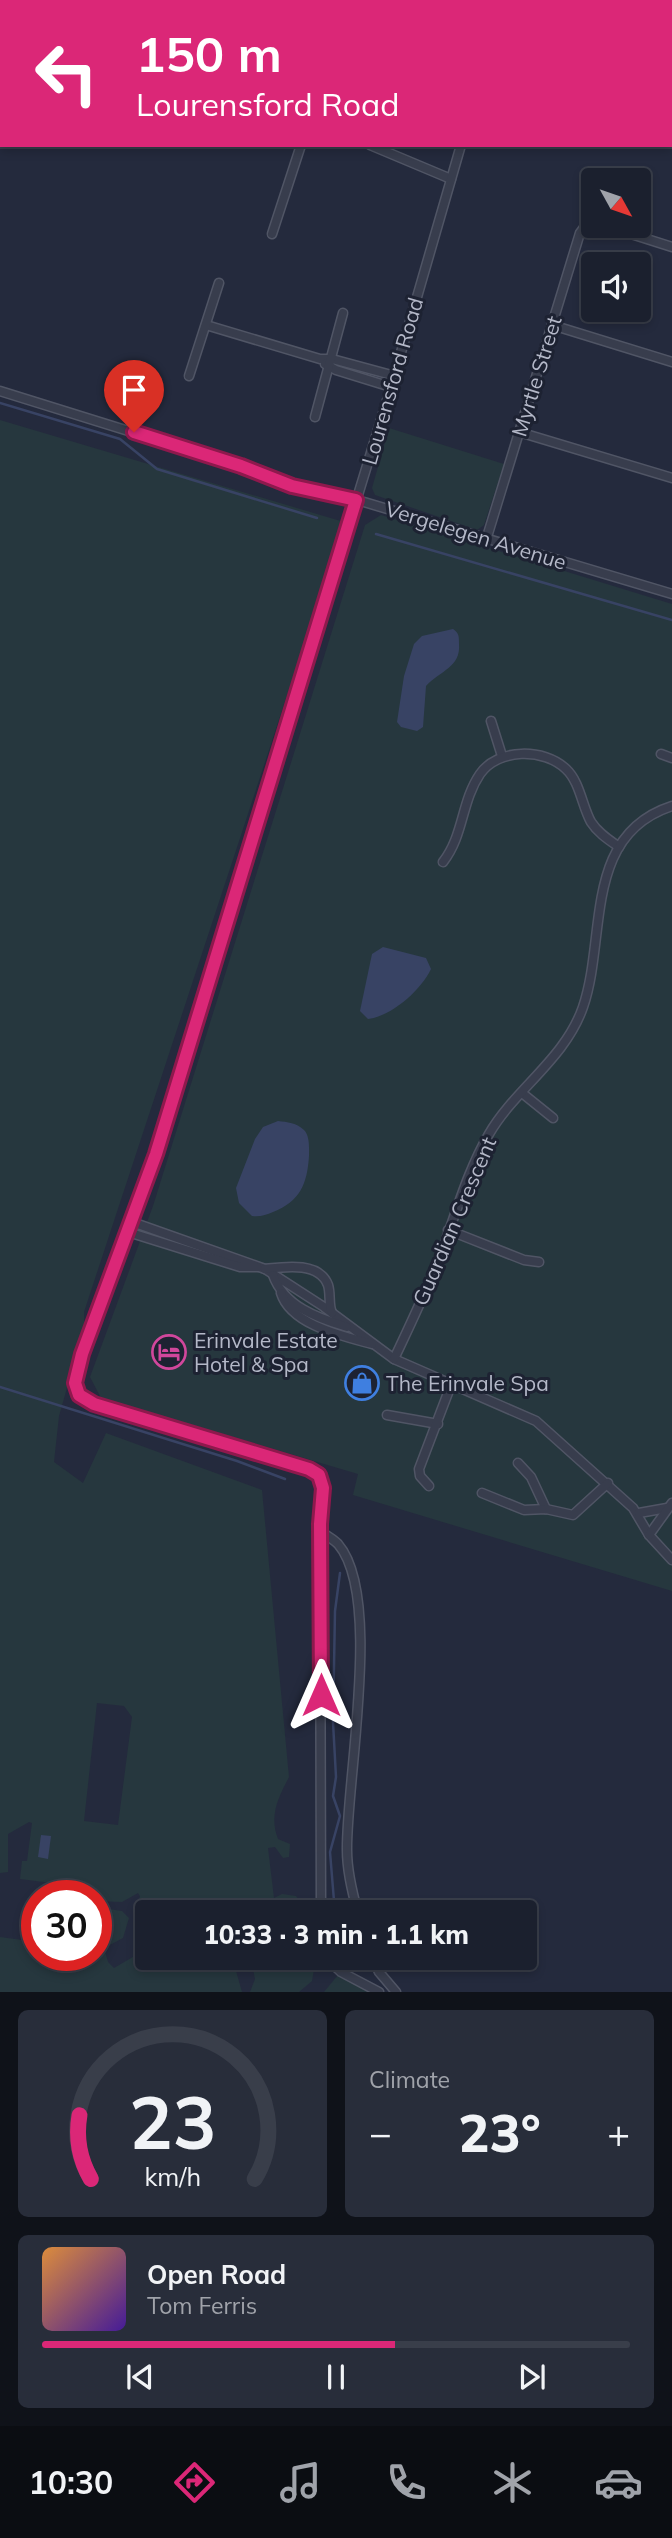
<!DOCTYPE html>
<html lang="en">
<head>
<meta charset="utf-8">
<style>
	body { margin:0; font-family:Mulish,sans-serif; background:#282d3a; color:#f1f3f6; height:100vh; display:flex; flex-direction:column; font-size:26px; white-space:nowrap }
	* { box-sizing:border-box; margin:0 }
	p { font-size:23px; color:#a0a3aa }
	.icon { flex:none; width:38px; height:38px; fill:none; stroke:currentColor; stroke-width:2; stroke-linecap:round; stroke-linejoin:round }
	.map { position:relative; height:1992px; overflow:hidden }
	.side { display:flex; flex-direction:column; gap:18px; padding:18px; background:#0f1219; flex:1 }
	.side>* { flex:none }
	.banner { position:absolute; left:0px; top:0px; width:672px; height:147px; box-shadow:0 4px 10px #0003,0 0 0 2px #393e4a; background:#db2777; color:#fff; overflow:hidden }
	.needle { width:46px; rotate:130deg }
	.controls { position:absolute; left:581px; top:168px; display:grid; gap:14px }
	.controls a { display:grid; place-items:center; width:70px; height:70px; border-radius:7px; background:#1b202e; box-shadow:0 4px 10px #0003,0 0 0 2px #393e4a; font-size:35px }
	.speed { position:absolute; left:21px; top:1880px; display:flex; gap:14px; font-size:35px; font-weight:700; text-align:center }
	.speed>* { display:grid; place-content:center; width:91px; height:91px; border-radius:50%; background:#1b202e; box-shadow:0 4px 10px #0003,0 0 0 2px #393e4a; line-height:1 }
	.speed .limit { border:10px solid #d22; background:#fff; color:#111 }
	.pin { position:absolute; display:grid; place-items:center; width:60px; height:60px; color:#fff; margin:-72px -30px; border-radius:50% 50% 50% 0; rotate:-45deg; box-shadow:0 0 7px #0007 }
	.pin .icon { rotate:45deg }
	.me { position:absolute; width:77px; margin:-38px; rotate:0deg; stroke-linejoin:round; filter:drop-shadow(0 0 5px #0008) }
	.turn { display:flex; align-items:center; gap:24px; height:147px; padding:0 21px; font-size:32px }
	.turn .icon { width:91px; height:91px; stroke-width:2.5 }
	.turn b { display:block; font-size:49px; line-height:60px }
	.big { font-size:52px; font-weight:800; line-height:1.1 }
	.side .card { flex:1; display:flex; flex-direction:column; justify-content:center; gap:10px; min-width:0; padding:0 24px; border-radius:10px; background:#282d3a }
	.side .dial { align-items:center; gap:0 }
	.dial svg { height:182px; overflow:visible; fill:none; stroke:#393e4a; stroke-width:7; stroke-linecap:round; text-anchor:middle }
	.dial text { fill:#f1f3f6; stroke:none }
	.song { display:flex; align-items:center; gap:21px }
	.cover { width:84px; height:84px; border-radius:10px; background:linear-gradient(135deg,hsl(30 70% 55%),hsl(260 70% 35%)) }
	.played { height:7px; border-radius:4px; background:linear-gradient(90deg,#db2777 60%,#393e4a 60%) }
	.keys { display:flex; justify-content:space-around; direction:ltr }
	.heat { display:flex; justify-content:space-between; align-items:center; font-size:38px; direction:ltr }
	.side .tiles { flex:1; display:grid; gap:18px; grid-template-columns:1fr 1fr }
	.card:last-child { grid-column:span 2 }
	.trip { position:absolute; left:135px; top:1900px; width:402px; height:70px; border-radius:7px; background:#1b202e; box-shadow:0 4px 10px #0003,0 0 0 2px #393e4a; font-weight:800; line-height:70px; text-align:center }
	.dock { display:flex; height:112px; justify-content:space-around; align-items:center; background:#0b0d12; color:#a0a3aa }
	.dock .icon { width:49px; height:49px }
	.dock .on { color:#db2777 }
	.dock b { font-size:32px; color:#f1f3f6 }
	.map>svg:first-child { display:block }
</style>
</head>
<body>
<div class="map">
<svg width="672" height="1992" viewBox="0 0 672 1992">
	<rect width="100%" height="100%" fill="#242a3d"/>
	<g fill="#26373e" fill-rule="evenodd">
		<path d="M 0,420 L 344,522 L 84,1312 L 84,1328 L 59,1416 L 54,1462 L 83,1483 L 106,1433 L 262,1490 L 289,1777 C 278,1798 269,1816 278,1839 L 290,1844 L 289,1857 L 283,1858 L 275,1847 L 268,1848 L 274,1898 L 282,1894 L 296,1896 L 306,1909 L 318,1913 L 147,1913 L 147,1935 L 140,1934 L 134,1918 L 140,1896 L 138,1893 L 122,1902 L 96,1901 L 96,1895 L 58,1895 L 59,1884 L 20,1879 L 22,1861 L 27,1861 L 32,1823 L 29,1822 L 8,1834 L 8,1872 L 0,1873 ZM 97,1703 L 124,1706 L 132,1717 L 118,1825 L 84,1821 Z"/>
		<path d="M 389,428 L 504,464 L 484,525 L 477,530 L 375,495 L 372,488 Z"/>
		<path d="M 381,515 L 672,604 L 672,1591 L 353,1495 L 358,1474 L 101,1398 L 90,1377 L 153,1206 L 365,525 Z"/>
		<path d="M 96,1907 L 122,1911 L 129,1918 L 123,1938 L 104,1948 L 108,1962 L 114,1968 L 138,1954 L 179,1962 L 202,1958 L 210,1971 L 227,1964 L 226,1958 L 316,1958 L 312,1981 L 299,1992 L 250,1992 L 255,1979 L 253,1969 L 236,1971 L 242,1992 L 0,1992 L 0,1937 L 37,1942 L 37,1955 L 96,1955 Z"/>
		<path d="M 338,1975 L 371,1992 L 324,1992 Z"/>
	</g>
	<g fill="#384364">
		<path d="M 453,629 C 459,633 459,636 459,644 C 461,667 440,671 426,686 L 423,727 L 417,731 L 401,727 L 397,722 L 404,676 L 414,644 L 422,636 Z"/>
		<path d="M 383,947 L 426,958 L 431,969 C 421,990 392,1016 368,1019 L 360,1011 L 372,954 Z"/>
		<path d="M 278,1121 C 287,1122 297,1123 304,1130 C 310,1136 309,1148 309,1156 C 307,1185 300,1201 273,1212 C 266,1215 260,1217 252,1216 L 239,1203 L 236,1188 L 255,1139 L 263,1127 Z"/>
		<path d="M 41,1835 L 51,1836 L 48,1859 L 38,1857 Z"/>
	</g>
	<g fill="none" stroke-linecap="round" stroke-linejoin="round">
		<g stroke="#384364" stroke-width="2.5">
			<path d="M 0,403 L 120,439 L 157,469 L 317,518"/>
			<path d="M 376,534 L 672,620"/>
			<path d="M 0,1387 L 237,1461 L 285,1479"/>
			<path d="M 335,1913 L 330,1852 L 340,1816 L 333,1796 L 336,1777 L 333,1722 L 335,1611 L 340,1573"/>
			<path d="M 352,1958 L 360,1963"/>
		</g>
		<g stroke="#505565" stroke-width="11">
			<g id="minor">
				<path d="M 447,2 L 448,0"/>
				<path d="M 506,2 L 507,0"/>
				<path d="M 670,113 L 672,113"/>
				<path d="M 370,145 L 451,179"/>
				<path d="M 606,226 L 672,247"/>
				<path d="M 272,234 L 301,145"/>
				<path d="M 206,325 L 320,359 L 332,359 L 395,376"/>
				<path d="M 552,325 L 672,362"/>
				<path d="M 325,364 L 336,370 L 391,387"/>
				<path d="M 189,376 L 219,283"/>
				<path d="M 0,391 L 241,466 L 292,486 L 364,502 L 672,594"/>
				<path d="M 315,417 L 343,313"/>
				<path d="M 519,432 L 672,478"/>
				<path d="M 487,537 L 580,233 L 588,222 L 593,223"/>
				<path d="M 491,721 L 502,756"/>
				<path d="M 661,754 L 672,758"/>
				<path d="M 443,862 C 464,835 461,802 480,774 C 498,748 544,748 566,769 C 580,782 582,806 591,822 C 598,833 609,840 619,847"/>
				<path d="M 522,1093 L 553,1118"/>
				<path d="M 132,1222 L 265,1269 L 324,1307 L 394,1359 L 536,1421 L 633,1508 L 649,1535 L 672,1560"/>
				<path d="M 448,1230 L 524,1260 L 539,1262"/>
				<path d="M 128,1232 L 240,1267 L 257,1267"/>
				<path d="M 265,1269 C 283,1267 319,1261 328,1285 C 331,1294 328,1304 332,1313"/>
				<path d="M 273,1275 C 284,1306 317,1318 347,1327"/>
				<path d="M 281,1293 C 291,1325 343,1336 372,1344"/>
				<path d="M 394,1359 C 411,1323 429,1286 443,1248 C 457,1210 468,1170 489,1134 C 515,1089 565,1059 583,1007 C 607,938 582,835 672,806"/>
				<path d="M 387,1415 L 438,1424"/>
				<path d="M 518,1463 L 531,1477 L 546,1509"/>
				<path d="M 429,1486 L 420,1476 L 419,1469 L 451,1385"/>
				<path d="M 482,1493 L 524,1510 L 546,1509 L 573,1515 L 608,1483"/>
				<path d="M 639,1513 L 667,1508"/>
				<path d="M 321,1532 C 326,1535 333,1539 338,1544 C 383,1596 346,1781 347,1850 C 347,1872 352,1892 358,1913"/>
				<path d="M 649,1535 L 672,1503"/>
				<path d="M 321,1913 L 320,1524 C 320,1504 331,1477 309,1469 L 94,1404 L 79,1395 L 75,1383 L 82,1354 L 132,1222 L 187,1055 L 391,387 L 461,145"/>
				<path d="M 326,1958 L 341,1972 L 379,1992"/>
				<path d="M 373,1958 L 379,1972 L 396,1992"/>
			</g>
		</g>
		<use href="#minor" stroke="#383d4d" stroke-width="8"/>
	</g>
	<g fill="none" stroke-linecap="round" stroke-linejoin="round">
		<g stroke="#8e194d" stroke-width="18">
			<path id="route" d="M 134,432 L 241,466 L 292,486 L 356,500 L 156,1154 L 82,1354 L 75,1383 L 79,1395 L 94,1404 L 309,1469 L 319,1475 L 323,1488 L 320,1524 L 321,1695"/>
		</g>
		<use href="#route" stroke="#db2777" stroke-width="12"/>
	</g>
	<defs>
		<g id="hotel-ring" transform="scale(1.75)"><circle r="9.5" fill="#1d2232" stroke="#d1479c" stroke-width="1.5"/><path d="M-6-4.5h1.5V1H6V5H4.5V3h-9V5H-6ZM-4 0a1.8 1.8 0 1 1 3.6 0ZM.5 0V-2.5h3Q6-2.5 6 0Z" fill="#d1479c"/></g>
		<g id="shop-ring" transform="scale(1.75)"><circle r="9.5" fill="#1d2232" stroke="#3f7fe0" stroke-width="1.5"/><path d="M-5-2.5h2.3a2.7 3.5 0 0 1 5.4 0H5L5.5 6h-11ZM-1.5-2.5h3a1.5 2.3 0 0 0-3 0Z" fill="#3f7fe0"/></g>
	</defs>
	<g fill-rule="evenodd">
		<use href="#hotel-ring" x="169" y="1352"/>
		<use href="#shop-ring" x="362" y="1383"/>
	</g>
	<g text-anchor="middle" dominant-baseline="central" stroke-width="6" stroke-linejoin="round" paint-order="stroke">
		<g font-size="21" fill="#b4b8c8" stroke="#1d2232">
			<text transform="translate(536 376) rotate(-73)">Myrtle Street</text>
			<text transform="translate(392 381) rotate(-74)">Lourensford Road</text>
			<text transform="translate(476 535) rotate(17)">Vergelegen Avenue</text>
			<text transform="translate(454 1221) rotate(-67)">Guardian Crescent</text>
		</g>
		<g font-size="21" fill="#b4b8c8" stroke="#1d2232" text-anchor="start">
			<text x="194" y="1340">Erinvale Estate<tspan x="194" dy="24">Hotel &amp; Spa</tspan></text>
			<text x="386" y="1383">The Erinvale Spa</text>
		</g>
	</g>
</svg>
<div class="controls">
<a><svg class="needle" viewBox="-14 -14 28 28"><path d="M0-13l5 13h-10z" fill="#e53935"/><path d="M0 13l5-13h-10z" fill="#a0a3aa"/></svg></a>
<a><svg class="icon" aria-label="sound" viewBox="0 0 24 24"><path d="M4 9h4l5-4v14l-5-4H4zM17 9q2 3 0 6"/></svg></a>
</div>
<div class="speed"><div class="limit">30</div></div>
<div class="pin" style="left:134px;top:432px;background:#d93025"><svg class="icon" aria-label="arrive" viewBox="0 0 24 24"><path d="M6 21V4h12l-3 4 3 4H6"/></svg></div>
<svg class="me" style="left:321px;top:1695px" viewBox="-20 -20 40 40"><path d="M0-17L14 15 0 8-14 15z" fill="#db2777" stroke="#fff" stroke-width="4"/></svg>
<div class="trip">10:33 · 3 min · 1.1 km</div>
<div class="banner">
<div class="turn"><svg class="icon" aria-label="left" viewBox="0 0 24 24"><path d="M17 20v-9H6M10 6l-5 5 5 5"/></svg><div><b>150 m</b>Lourensford Road</div></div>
</div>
</div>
<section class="side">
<div class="tiles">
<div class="card dial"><svg viewBox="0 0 100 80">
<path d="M14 69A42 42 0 1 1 86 69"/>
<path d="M14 69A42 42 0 0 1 9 41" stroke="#db2777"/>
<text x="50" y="56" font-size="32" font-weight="700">23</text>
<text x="50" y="72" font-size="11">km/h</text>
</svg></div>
<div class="card"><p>Climate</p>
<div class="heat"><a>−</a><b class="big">23°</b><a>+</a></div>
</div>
<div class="card">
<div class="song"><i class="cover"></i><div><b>Open Road</b><p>Tom Ferris</p></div></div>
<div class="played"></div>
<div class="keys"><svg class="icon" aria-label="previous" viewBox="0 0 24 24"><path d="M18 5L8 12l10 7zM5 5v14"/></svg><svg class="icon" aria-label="pause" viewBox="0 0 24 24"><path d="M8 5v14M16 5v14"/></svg><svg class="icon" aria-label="next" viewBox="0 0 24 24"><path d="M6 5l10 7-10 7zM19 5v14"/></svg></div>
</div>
</div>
</section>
<nav class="dock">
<b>10:30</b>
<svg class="icon on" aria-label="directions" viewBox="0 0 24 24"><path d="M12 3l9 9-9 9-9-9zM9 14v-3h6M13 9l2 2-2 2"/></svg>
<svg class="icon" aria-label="music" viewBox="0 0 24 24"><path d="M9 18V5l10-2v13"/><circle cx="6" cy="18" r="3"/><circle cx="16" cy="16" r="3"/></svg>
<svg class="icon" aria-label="phone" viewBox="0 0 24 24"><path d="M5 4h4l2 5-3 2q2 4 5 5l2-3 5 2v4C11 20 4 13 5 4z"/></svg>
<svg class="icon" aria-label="climate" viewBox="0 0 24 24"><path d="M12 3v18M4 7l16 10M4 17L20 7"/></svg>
<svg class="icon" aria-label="car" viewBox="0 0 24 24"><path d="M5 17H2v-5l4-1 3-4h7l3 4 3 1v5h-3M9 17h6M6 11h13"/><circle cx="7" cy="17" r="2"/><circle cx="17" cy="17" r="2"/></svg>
</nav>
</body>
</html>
